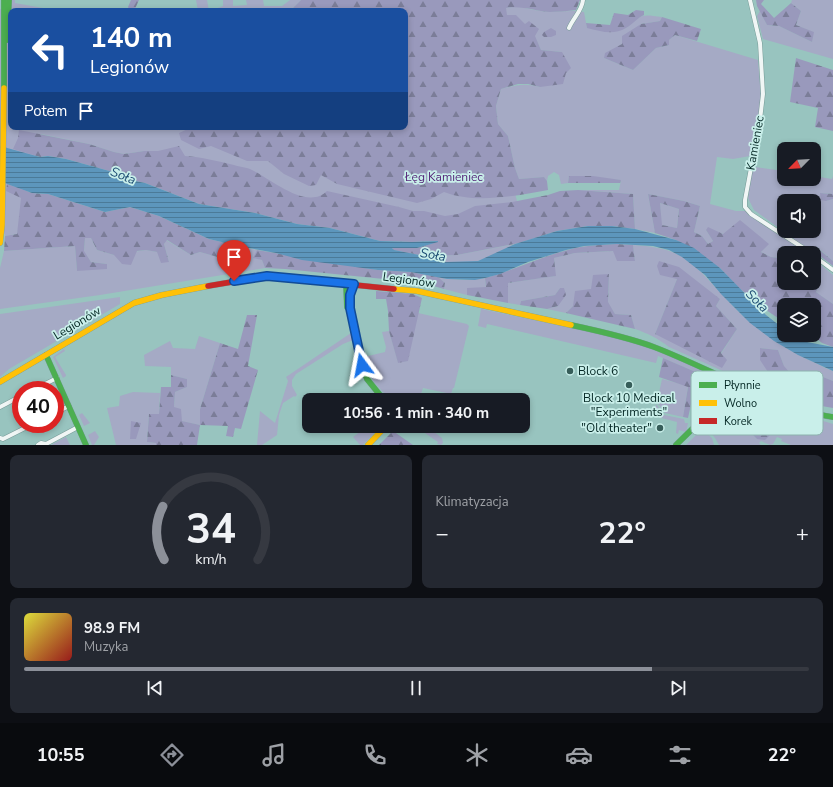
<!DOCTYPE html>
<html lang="pl">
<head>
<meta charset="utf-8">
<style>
	body { margin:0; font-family:"Nunito Sans",sans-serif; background:#242831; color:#f1f3f6; height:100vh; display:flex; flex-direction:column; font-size:15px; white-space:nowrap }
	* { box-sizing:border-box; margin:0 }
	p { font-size:13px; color:#9ea1a6 }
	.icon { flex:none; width:22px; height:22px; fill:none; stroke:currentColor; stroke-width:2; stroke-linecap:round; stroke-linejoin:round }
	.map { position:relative; height:445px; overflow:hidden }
	.side { display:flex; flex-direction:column; gap:10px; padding:10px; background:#0d0f14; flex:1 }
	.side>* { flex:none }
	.guide { position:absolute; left:8px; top:8px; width:400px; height:122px; border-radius:8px; box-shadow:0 2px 6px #0003; background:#1a4fa0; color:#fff; overflow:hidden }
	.needle { width:26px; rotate:246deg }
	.buttons { position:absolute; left:777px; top:142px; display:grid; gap:8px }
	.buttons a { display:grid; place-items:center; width:44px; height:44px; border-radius:8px; background:#171b24; box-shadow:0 2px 6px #0003; font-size:20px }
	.speed { position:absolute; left:12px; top:381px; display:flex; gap:8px; font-size:20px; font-weight:700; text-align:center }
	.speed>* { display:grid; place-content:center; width:52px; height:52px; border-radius:50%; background:#171b24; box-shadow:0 2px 6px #0003; line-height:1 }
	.speed .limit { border:6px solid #d22; background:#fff; color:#111 }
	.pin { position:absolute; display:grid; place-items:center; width:34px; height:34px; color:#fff; margin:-41px -17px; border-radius:50% 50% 50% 0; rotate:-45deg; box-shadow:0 0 4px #0007 }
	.pin .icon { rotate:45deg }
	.me { position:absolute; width:44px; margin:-22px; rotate:347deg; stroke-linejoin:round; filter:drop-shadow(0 0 3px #0008) }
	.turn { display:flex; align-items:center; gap:14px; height:84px; padding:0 16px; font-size:18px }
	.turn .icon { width:52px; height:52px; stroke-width:2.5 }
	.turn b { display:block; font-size:28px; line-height:34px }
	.then { display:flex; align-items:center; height:38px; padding:0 16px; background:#0003; gap:8px; font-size:15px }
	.big { font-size:30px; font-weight:700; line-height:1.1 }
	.side .tile { flex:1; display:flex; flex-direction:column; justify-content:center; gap:6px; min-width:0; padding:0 14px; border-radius:8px; background:#242831 }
	.side .dial { align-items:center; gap:0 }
	.dial svg { height:104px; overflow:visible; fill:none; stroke:#363941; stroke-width:7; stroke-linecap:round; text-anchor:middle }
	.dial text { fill:#f1f3f6; stroke:none }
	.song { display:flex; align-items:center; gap:12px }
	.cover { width:48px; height:48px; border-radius:6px; background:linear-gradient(135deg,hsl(60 70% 55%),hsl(0 70% 35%)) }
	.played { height:4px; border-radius:2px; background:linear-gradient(90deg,#8c9099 80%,#363941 80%) }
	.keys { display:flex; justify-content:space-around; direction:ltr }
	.heat { display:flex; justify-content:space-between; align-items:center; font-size:22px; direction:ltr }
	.side .tiles { flex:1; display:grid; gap:10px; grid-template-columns:1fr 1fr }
	.tile:last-child { grid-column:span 2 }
	.trip { position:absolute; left:302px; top:393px; width:228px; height:40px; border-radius:8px; background:#171b24; box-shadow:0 2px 6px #0003; font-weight:700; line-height:40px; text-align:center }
	.tab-bar { display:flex; height:64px; justify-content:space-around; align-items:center; background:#090b0e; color:#9ea1a6 }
	.tab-bar .icon { width:28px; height:28px }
	.tab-bar .current { color:#8c9099 }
	.tab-bar b { font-size:18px; color:#f1f3f6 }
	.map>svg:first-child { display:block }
</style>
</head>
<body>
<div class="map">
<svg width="833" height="445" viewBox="0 0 833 445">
	<defs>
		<pattern id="forest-firs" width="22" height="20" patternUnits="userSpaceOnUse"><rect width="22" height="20" fill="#9999bc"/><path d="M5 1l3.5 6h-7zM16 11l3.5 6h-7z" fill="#7b7d98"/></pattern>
		<pattern id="water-rules" width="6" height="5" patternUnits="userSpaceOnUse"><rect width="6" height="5" fill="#5d96bc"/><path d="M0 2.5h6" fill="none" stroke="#4b7a98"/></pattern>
	</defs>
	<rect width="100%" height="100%" fill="#98c4bf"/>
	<g fill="#a5aac5" fill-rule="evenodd">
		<path d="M 11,0 L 15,0 L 15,3 L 54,10 L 11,11 L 11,127 L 405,127 L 405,11 L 489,0 L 491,103 L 526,235 L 392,234 L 144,151 L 124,154 L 114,152 L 89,144 L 41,134 L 17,234 L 5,236 L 5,234 L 0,235 L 0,9 L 11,10 Z"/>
		<path d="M 196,0 L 207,0 L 209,11 L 198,11 Z"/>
		<path d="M 223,0 L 233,0 L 233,6 L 247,5 L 246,0 L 263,0 L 264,6 L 282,6 L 290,0 L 301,0 L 290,11 L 210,11 L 223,6 Z"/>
		<path d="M 792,0 L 833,0 L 833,59 L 763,39 L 757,16 L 760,11 L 767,25 L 779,26 L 812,42 L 813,32 L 796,25 L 801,11 L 791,3 Z"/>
		<path d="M 517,6 C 527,9 538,11 549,12 C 561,12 572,10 584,12 L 587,28 L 626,28 C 642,14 641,14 662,17 L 660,21 L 641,24 L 622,44 L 604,58 L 633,70 L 656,48 L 669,45 L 669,40 L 675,35 L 758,60 L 761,98 L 758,120 L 750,156 L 733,159 L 717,157 L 710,204 L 736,211 L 746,211 L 806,253 L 784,253 L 784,263 L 780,258 L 771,257 L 761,252 L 768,244 L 706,230 L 713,241 L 708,244 L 702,236 L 694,232 L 700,206 L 684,201 L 648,194 L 655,233 L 635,229 L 633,194 L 578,190 L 619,190 L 621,180 L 569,176 L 568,183 L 561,184 L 559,175 L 554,172 L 548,176 L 547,181 L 544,177 L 519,179 L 515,168 L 508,136 L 498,124 L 496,106 L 501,89 C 517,85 524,83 540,87 L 562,52 L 541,50 C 532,29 526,25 506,15 L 506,8 Z"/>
		<path d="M 755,167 L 784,171 L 784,179 L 814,179 L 814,176 L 832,179 L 833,176 L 833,194 L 821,193 L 826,201 L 833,199 L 833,261 L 817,247 L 812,250 L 799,243 L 754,210 L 748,198 L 752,172 ZM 784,201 L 814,201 L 814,231 L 784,231 Z"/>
		<path d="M 660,203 L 679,209 L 677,228 L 661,225 Z"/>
		<path d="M 85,238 L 91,238 L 97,250 L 114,255 L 146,250 L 157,252 L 169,262 L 164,244 L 166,240 L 191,255 L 200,252 L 228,260 L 230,271 L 241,260 L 243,247 L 257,250 L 254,258 L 262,260 L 265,268 L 100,295 L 0,309 L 0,268 L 4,251 L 75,246 L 77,271 L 107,264 L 91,262 L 84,252 Z"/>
		<path d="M 515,244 C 503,250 491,257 478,261 C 466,264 434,264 424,256 L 457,255 Z"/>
		<path d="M 633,245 C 650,246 666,248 681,256 C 697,265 708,280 721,293 C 748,324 779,347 816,363 C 822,366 827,369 833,371 L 833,381 L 823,377 L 804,378 L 799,402 L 781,397 L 669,347 C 659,339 647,333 635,329 L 631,315 L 615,314 L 608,303 L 609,274 L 573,306 L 566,313 L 547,309 L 558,306 L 560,288 L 555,295 L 521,301 L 520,305 L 508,303 L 508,283 L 555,276 L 554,258 L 575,253 L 614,251 L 635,261 ZM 677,279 L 720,299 L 716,306 L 737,329 L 721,354 L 655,334 ZM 760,348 L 778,350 L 784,366 Z"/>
		<path d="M 814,259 L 833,275 L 833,304 L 816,292 L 820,284 L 814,281 Z"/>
		<path d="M 438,277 C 453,280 469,281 485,278 L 486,288 L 467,288 L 467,295 L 444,289 L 445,283 Z"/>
		<path d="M 120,297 L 120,304 L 9,369 L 0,377 L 0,314 Z"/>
		<path d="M 481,309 L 605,335 L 640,345 L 677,359 L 721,380 L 720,382 L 701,374 L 720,383 L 726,389 L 722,390 C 713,381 705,380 696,390 L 701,373 L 698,373 L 658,356 L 656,363 L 487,324 L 486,328 L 478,326 Z"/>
		<path d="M 418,313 L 467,324 L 469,326 L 454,388 L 453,388 L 451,394 L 423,388 L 419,400 L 396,400 L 383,392 L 374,382 L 369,373 L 364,357 L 385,352 L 386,347 L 382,332 L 389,331 L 398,362 L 407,361 Z"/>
		<path d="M 351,333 L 353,340 L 343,344 L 296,374 L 292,380 L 292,386 L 297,395 L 295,397 L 294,396 L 283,403 L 279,415 L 277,435 L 262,445 L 257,445 L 260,411 L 275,423 L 288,381 L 286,377 Z"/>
		<path d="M 199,336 L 220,343 L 200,409 L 200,425 L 181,421 L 174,407 L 175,392 L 187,387 L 187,379 L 171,375 L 171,367 L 145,366 L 144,355 L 170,341 L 173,348 L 195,349 Z"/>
		<path d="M 64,349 L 65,351 L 55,357 L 66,375 L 66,376 L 63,378 L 53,357 Z"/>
		<path d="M 662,379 L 688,386 L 683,417 L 665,413 L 657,402 Z"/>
		<path d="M 738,391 L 742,391 L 765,403 L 833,424 L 833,445 L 791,445 L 781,441 L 782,439 L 777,437 L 773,444 L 770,445 L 761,441 L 759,443 L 761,445 L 719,445 L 715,438 L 707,428 L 710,428 L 722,419 L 737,419 L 757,439 L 770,434 L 758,428 L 726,398 L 730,395 Z"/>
		<path d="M 133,392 L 160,393 L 159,414 L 149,414 L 147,442 L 156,443 L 156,445 L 116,445 L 107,408 L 119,406 L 120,396 Z"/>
		<path d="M 656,404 L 664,415 L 684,419 L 685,423 L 688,423 L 686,432 L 679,430 L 678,434 L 676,433 L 677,422 L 654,416 Z"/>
		<path d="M 82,413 L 90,423 L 84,426 L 79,415 Z"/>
		<path d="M 368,426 L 381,426 L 363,445 L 360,445 L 353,437 Z"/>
		<path d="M 421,427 C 428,427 437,434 442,438 L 443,443 L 441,445 L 437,444 L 438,442 L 419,429 Z"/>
		<path d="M 702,429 L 712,438 L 714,445 L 686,445 Z"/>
		<path d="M 95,431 L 99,437 L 94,445 L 92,445 L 88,435 Z"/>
		<path d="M 66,437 L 70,445 L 52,445 L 53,444 Z"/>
	</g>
	<g fill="url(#forest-firs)" fill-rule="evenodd">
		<path d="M 131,0 L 139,0 L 134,11 L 130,11 L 128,7 Z"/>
		<path d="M 301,0 L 580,0 L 576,10 C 567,11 558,12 550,12 C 535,11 521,5 506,8 L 507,15 L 516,15 L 525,24 L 529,21 L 539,29 L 535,36 L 541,50 L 562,52 L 571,68 L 566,73 L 563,84 L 540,87 L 528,84 L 518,84 L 501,89 L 496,106 L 498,124 L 508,136 L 515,168 L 519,179 L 544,177 L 547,181 L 548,190 C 516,196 475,204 444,192 L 431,199 L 417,203 L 337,184 L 321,175 L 316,185 L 309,186 L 284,174 L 268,161 L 247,161 L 211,146 L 199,149 L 181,140 L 179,133 L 192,127 L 405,127 L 405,11 L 290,11 Z"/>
		<path d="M 756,0 L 764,0 L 761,4 L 774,18 L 791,3 L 801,11 L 796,25 L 814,32 L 812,42 L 779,26 L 767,25 L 757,6 Z"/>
		<path d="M 636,10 L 644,11 L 644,15 C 637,18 633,24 626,28 C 613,36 600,31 587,28 L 586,23 L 610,25 L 614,13 L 628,15 Z"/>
		<path d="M 662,17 L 701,29 L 697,41 L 675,35 L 669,40 L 669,45 L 656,48 L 633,70 L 604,58 L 605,53 L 622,44 L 622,36 L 641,24 L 660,21 Z"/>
		<path d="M 551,28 L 556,31 L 556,35 L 551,37 L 544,37 L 542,35 L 544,32 Z"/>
		<path d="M 796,58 L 833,70 L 833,131 L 815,127 L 818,108 L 790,102 Z"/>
		<path d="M 19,130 L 89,144 L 114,152 L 124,154 L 144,151 L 158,151 L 179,146 L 185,156 C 202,157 217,161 234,165 C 240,167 247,167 252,170 C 271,179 307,211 327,191 L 399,207 L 413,211 L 424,211 L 445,216 L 458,214 L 475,206 L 512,202 L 548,195 L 560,191 L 578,190 L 633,194 L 635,229 L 612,226 L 588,226 L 557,231 L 519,243 L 457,255 L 424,256 L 393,250 L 392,247 L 417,248 L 438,241 L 412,242 L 380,241 L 330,228 L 297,224 L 255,213 L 199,204 L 145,183 L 130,180 L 113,172 L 66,159 L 48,156 L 40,157 L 13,149 L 18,138 Z"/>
		<path d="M 569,176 L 593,176 L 621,180 L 620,183 L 568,183 Z"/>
		<path d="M 7,184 L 32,193 L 48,194 L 105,212 L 130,207 L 159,216 L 209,239 L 243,247 L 241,260 L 244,268 L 230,271 L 228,260 L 200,252 L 191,255 L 167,240 L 164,244 L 169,262 L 161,263 L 157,252 L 146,250 L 137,251 L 131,265 L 122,264 L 114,255 L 97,250 L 91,238 L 85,238 L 84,251 L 91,262 L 107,264 L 107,269 L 77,271 L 75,246 L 4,251 L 5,236 L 17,234 L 21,198 L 6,191 Z"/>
		<path d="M 820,193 L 833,194 L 833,199 L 826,201 L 821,200 Z"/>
		<path d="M 648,194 L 684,201 L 700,206 L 694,232 L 702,236 L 708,244 L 713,241 L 706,230 L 708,227 L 723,234 L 740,220 L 769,244 L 761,252 L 771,257 L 780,258 L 784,263 L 784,283 L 814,283 L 814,281 L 820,284 L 816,292 L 833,304 L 833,347 L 822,343 L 812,335 L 814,335 L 814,305 L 784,305 L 784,322 L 769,312 L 739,288 L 720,268 L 676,240 L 655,233 ZM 660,203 L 679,209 L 677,228 L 662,225 Z"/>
		<path d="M 617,244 L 633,245 L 635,261 L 617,261 L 613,251 L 575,253 L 554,258 L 556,276 L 508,283 L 508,303 L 467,295 L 467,288 L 486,287 L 485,278 C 513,271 539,257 568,250 C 584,245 601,245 617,244 Z"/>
		<path d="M 816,247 L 833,261 L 833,266 L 812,250 Z"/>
		<path d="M 257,250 L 378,270 L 411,272 L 438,277 L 445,283 L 444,289 L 423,283 L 285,269 L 265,268 L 262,260 L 253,258 Z"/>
		<path d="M 659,261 L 679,267 L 720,299 L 716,306 L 737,329 L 721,353 L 727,360 L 722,368 L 655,334 L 677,279 L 660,275 L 657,266 Z"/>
		<path d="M 609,274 L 608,302 L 615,314 L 631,315 L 635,329 L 566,313 L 573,306 L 575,291 L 591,289 L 593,275 Z"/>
		<path d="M 560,288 L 564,288 L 566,295 L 558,306 L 547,309 L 520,305 L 521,301 L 555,295 Z"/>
		<path d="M 376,291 L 413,294 L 422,298 L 408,361 L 398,363 L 389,331 L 388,311 L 386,299 L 376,299 Z"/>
		<path d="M 247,315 L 257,315 L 248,366 L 258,370 L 241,429 L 235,428 L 233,437 L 226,436 L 228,426 L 200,425 L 197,445 L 156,445 L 156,443 L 147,442 L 149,414 L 159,414 L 161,387 L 171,387 L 171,375 L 187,379 L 187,387 L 175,392 L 174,407 L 181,409 L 182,421 L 200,425 L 200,409 L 220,343 L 238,349 Z"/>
		<path d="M 760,348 L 778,350 L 784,366 L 791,374 L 790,378 L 772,378 L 760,360 Z"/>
		<path d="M 663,358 L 698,373 L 688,418 L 683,417 L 688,387 L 659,377 Z"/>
		<path d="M 823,377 L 833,381 L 833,408 L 799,402 L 804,378 Z"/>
		<path d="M 731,403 L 758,428 L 771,434 L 765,440 L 757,439 L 737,419 L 727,424 L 722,419 L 710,428 L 707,428 Z"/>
		<path d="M 131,421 L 141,423 L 136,439 L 130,439 Z"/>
		<path d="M 393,431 L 413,445 L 379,445 Z"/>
	</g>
	<path fill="url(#water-rules)" d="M 0,146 L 40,157 L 48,156 L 66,159 L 113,172 L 130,180 L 145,183 L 199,204 L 255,213 L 297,224 L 330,228 L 380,241 L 412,242 L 438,241 L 438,242 L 417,248 L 392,248 L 394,250 L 424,256 L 428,259 L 446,262 L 478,261 L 515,244 L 557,231 L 588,226 L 612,226 L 635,229 L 676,240 L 694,248 L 720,268 L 766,315 L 784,329 L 784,335 L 793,335 L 802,341 L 833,347 L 833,371 L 798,355 L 774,341 L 750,323 L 721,294 L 705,275 L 682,257 L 669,250 L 653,246 L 617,244 L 584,246 L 566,250 L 528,262 L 500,274 L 485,278 L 475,280 L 447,279 L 411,272 L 378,270 L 302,260 L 276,253 L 243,247 L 209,239 L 159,216 L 130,207 L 105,212 L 48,194 L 32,193 L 7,184 L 0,179 Z"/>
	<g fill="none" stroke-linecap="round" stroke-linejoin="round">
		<g stroke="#769a96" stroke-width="5">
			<g id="street">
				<path d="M 750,0 L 760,43 L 763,94 L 760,120 L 745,200 L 745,207 L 751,214 L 811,253"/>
				<path d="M 569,28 C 573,18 582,11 583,0"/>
				<path d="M 814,256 L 833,270"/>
				<path d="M 33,390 L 57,378"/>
				<path d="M 0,407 L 21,396"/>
				<path d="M 55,413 L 69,406"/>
				<path d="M 0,438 L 3,439 L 33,424"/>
				<path d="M 38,445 L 41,443 L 46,444 L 78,427"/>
			</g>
		</g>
		<g stroke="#769a96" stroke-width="6">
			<g id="fast">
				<path d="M 7,40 L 9,0"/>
				<path d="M 4,88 L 4,0"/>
				<path d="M 346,283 L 347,307"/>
				<path d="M 354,284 L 350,295 L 350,308 L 362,365 L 367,379 L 384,400"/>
				<path d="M 571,325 C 599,331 627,337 654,347 C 693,362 730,382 769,397 C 790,406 811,414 833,417"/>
				<path d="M 46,355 L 86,445"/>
				<path d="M 676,445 L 731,391 L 736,384"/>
			</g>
		</g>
		<g stroke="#769a96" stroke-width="6">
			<g id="slow">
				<path d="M 0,243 L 2,225 L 4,88"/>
				<path d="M 394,289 L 417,291 L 571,325"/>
				<path d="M 0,382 L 134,303 L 162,295 L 208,286"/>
				<path d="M 368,445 L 386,426"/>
			</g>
		</g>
		<g stroke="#769a96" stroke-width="6">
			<path id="jam" d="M 208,286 L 267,276 L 394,289"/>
		</g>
		<use href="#street" stroke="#f0f6f5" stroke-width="4"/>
		<use href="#fast" stroke="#4caf50" stroke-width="5.5"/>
		<use href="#slow" stroke="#ffc107" stroke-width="5.5"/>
		<use href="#jam" stroke="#c62828" stroke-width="5.5"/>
	</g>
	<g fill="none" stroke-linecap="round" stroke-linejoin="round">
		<g stroke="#114b97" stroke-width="10">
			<path id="route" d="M 234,281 L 267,276 L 354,284 L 350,295 L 350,308 L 362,365"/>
		</g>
		<use href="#route" stroke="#1a73e8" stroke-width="7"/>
	</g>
	<g fill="#365d59" stroke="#c9efea" stroke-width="1.5">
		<circle cx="570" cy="371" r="4"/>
		<circle cx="629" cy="385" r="4"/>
		<circle cx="660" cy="428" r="4"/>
	</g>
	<g text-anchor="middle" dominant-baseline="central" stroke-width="3.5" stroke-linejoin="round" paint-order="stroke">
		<g font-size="12" fill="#022522" stroke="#c9efea">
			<text transform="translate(755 143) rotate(-80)">Kamieniec</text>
			<text transform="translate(409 280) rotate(8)">Legionów</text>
			<text transform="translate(77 323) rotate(-31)">Legionów</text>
		</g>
		<g font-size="12" fill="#56277a" stroke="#c9efea">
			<text x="444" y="177">Łęg Kamieniec</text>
		</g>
		<g font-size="12" fill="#022522" stroke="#c9efea" text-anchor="start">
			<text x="578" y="371">Block 6</text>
			<text x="629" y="398" text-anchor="middle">Block 10 Medical<tspan x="629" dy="14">"Experiments"</tspan></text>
			<text x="652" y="428" text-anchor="end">"Old theater"</text>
		</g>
		<g font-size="13" font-style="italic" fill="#1d4b72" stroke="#c9efea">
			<text transform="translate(123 176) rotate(22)">Soła</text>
			<text transform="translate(433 255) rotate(10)">Soła</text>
			<text transform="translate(757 301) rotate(45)">Soła</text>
		</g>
	</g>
	<rect x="691" y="371" width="132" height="64" rx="6" fill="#c9efea" stroke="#8db2ae" stroke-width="1"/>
	<rect x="699" y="382" width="18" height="6" fill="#4caf50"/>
	<rect x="699" y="400" width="18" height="6" fill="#ffc107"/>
	<rect x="699" y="418" width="18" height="6" fill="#c62828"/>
	<g font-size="11" fill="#022522">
		<text x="724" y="389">Płynnie</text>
		<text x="724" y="407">Wolno</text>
		<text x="724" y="425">Korek</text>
	</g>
</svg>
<div class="buttons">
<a><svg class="needle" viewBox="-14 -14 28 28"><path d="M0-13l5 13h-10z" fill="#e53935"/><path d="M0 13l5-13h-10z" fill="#9ea1a6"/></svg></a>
<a><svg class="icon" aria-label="sound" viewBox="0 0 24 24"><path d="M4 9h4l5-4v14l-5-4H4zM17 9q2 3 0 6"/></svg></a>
<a><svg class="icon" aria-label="search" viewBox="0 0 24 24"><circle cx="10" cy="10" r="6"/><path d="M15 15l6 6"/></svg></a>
<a><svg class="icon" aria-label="layers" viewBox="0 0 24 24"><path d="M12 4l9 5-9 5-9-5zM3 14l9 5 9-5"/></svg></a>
</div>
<div class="speed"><div class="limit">40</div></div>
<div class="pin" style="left:234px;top:281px;background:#d93025"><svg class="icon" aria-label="arrive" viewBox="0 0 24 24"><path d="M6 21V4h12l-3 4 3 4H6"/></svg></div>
<svg class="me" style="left:362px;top:365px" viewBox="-20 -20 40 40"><path d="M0-17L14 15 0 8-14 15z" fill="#1a73e8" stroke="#fff" stroke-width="4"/></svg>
<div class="trip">10:56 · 1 min · 340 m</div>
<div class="guide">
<div class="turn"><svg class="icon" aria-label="left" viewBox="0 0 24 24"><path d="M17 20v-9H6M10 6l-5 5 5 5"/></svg><div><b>140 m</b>Legionów</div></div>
<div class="then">Potem<svg class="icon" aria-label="arrive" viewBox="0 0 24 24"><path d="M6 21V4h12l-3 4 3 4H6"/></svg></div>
</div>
</div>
<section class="side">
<div class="tiles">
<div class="tile dial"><svg viewBox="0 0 100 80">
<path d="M14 69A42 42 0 1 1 86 69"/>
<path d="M14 69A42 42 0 0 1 13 28" stroke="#8c9099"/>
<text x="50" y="56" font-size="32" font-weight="700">34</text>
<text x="50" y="72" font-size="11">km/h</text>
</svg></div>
<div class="tile"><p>Klimatyzacja</p>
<div class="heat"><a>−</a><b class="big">22°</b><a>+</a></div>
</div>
<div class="tile">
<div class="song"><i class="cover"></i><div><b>98.9 FM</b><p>Muzyka</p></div></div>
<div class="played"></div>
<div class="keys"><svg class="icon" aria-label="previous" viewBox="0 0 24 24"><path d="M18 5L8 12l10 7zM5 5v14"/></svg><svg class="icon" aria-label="pause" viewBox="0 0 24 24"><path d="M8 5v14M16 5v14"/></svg><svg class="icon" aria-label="next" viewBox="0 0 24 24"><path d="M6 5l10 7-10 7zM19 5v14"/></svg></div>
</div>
</div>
</section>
<nav class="tab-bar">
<b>10:55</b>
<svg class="icon current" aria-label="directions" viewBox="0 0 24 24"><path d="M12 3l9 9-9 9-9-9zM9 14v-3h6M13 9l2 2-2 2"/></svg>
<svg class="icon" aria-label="music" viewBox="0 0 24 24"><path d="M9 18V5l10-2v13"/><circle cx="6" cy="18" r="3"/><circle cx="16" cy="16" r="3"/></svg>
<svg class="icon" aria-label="phone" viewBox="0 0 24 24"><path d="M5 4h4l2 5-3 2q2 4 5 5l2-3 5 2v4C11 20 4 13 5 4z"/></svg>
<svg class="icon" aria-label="climate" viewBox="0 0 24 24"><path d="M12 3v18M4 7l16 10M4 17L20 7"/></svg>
<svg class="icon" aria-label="car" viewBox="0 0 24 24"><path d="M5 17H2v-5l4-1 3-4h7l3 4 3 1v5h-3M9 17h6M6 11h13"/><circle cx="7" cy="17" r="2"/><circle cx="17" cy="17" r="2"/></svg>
<svg class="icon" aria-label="filters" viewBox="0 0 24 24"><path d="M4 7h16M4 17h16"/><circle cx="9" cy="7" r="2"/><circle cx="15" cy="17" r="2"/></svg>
<b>22°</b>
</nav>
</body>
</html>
